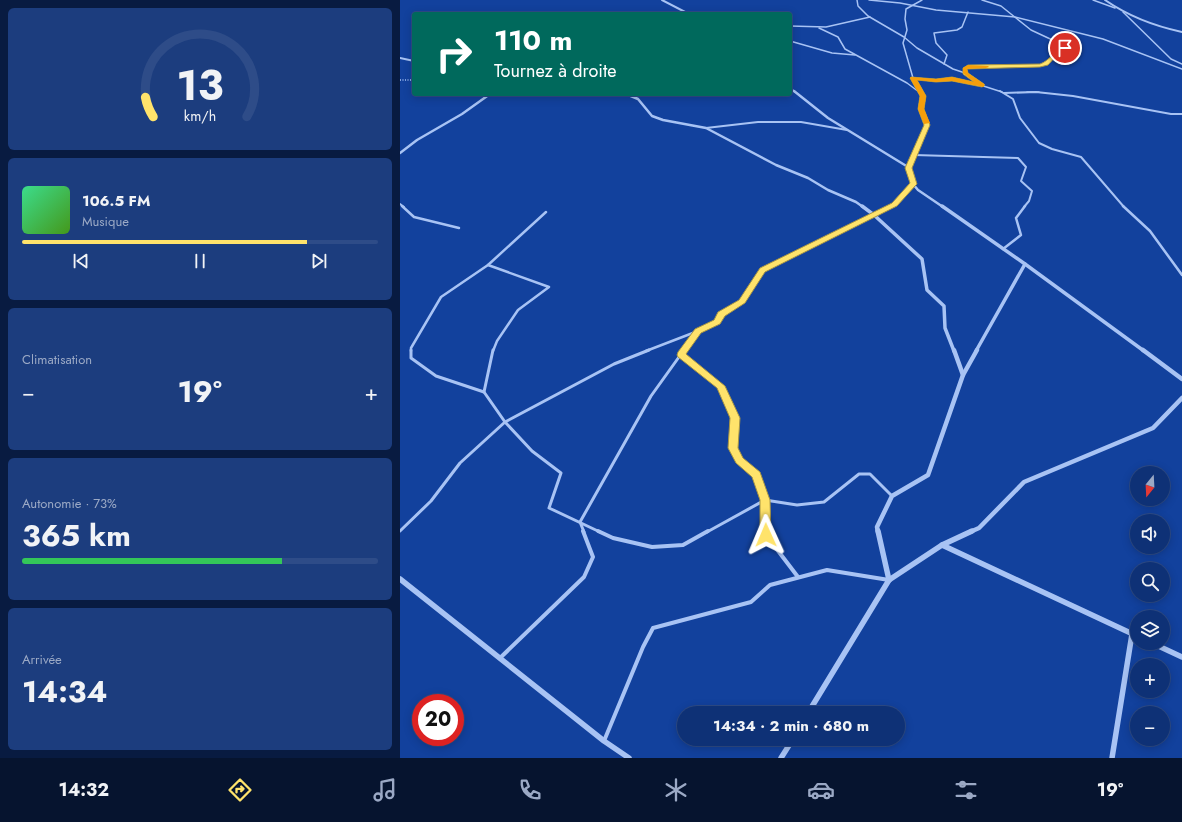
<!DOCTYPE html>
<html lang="fr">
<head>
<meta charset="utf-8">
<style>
	body { margin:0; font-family:Jost,sans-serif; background:#1c3d7e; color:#f1f3f6; height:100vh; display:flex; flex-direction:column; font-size:15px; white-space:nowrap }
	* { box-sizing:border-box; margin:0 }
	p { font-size:13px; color:#9ba9c5 }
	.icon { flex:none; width:22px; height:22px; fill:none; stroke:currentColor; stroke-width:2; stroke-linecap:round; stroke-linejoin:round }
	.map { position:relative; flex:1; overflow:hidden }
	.details { display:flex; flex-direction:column; gap:8px; padding:8px; background:#081b41; width:400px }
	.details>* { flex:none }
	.hud { position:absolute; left:12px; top:12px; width:380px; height:84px; border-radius:4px; box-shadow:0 2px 10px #0003,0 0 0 1px #2e4c88; background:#00695c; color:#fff; overflow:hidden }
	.needle { width:26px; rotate:198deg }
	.tools { position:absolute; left:730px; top:466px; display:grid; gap:8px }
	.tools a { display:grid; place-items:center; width:40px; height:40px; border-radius:50%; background:#0e3176; box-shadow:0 2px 10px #0003,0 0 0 1px #2e4c88; font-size:20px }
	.speed { position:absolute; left:12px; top:694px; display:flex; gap:8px; font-size:20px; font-weight:700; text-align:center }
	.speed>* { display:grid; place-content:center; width:52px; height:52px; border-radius:50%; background:#0e3176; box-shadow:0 2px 10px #0003,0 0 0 1px #2e4c88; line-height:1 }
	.speed .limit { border:6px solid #d22; background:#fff; color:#111 }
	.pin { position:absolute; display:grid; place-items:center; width:34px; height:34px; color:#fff; margin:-17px; border:2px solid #fff; border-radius:50%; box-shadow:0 1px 4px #0007 }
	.me { position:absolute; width:44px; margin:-22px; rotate:359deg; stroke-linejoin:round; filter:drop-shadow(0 0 3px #0008) }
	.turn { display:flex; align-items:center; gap:14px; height:84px; padding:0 16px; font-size:18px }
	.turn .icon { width:52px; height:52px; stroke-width:2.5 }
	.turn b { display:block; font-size:28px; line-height:34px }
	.big { font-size:30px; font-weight:700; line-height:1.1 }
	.details .card { flex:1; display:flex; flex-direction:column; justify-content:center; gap:6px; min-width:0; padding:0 14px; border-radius:6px; background:#1c3d7e }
	.details .dial { align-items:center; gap:0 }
	.dial svg { height:104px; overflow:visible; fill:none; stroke:#2e4c88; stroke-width:7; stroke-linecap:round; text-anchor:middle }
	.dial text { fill:#f1f3f6; stroke:none }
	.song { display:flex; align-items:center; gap:12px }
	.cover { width:48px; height:48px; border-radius:6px; background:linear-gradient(135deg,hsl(150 70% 55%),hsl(100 70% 35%)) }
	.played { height:4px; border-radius:2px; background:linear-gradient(90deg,#ffe36b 80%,#2e4c88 80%) }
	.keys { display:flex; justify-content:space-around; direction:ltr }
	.heat { display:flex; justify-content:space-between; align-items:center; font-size:22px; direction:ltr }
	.charge { height:6px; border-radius:3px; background:linear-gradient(90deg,#34c759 73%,#2e4c88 0) }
	.trip { position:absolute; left:277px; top:706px; width:228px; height:40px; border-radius:20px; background:#0e3176; box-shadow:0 2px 10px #0003,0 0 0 1px #2e4c88; font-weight:700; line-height:40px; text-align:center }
	.dock { display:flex; height:64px; justify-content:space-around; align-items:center; background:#06142f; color:#9ba9c5 }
	.dock .icon { width:28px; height:28px }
	.dock .active { color:#ffe36b }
	.dock b { font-size:18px; color:#f1f3f6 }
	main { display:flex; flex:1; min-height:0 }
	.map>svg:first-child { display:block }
</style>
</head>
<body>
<main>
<section class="details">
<div class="card dial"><svg viewBox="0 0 100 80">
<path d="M14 69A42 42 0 1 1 86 69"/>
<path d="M14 69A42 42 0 0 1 8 54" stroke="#ffe36b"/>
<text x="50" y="56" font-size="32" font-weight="700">13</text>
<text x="50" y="72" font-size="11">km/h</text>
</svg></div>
<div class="card">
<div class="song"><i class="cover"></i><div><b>106.5 FM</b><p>Musique</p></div></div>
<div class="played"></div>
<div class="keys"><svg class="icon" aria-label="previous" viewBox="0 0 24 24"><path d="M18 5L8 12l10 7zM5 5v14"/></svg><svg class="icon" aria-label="pause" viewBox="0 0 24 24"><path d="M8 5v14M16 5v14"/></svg><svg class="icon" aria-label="next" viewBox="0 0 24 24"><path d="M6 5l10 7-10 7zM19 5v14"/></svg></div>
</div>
<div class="card"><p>Climatisation</p>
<div class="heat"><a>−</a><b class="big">19°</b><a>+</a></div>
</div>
<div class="card"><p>Autonomie · 73%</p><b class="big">365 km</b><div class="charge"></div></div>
<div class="card"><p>Arrivée</p><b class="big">14:34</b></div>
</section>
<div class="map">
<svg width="782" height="758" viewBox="0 0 782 758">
	<rect width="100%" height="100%" fill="#12419d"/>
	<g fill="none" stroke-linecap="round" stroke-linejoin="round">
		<path stroke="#a8c3f4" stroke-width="1.5" stroke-dasharray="1 1.5" stroke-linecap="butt" d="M 0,80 L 14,80"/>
		<g stroke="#a8c3f4" stroke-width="1.5">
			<path d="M 457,0 L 458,6 L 468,16 L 504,37 L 517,48 L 553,69 L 565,73 L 579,83"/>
			<path d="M 469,0 L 500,3 L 536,10 L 615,17 L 703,39 L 782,69"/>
			<path d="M 693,0 L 715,8"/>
			<path d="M 723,12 L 771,59 L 782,64"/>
			<path d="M 390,26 L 426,27 L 470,17"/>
			<path d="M 419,28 L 438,37 L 445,49 L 507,83 L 519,92"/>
			<path d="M 390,41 L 432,53 L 455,55"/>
			<path d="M 544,64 L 547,55 L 536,43 L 534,33 L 557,30 L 562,27 L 568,12"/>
			<path d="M 565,73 L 565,69 L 568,67 L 640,65 C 650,62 655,52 665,48 L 661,44 L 631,30 L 601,6 L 582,0"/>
			<path d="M 513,78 L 535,81 L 552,79 L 571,82 L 602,92"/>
			<path d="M 521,92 L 513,78 L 503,43 L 507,30 L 505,19 L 506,9 L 522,0"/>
			<path d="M 627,92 L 639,92"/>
		</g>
		<g stroke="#a8c3f4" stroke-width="2">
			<path d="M 518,91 L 521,94"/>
			<path d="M 600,91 L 613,99 L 620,118 L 639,143 L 652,149 L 681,157 L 724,207"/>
			<path d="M 604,93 L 636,92 L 673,96 L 771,114 L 782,114"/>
			<path d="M 306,128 L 358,122 L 401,122 L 447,130"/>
			<path d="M 514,155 L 618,158 L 626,167 L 621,181 L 632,191 L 629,201 L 624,207"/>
			<path d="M 508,167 L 527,125 L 521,109 L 523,96 L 520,91"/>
			<path d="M 0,204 L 4,207"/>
			<path d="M 489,207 L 494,205 L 513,184"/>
		</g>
		<g stroke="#a8c3f4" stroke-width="2.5">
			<path d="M 2,206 L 14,217 L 59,228"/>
			<path d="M 723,206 L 750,231 L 782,275"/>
			<path d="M 603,249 L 621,235 L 616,218 L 625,206"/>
			<path d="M 88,265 L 149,287 L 118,310 L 97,341 L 93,351"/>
			<path d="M 11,351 L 11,348 L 41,297 L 88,265 L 146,212"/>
			<path d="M 246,351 L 298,331"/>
			<path d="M 283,351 L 298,331 L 317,322 L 321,314 L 342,302 L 362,270 L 491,206"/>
		</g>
		<g stroke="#a8c3f4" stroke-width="3">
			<path d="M 11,350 L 11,358 L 36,376 L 84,392 L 105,422 L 132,451 L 161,473 L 149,508 L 200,532"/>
			<path d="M 281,355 L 320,385 L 335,418 L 333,448 L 339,461 L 357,475 L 365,500 L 366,532"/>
			<path d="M 84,392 L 93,350"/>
			<path d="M 0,531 L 31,501 L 60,463 L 105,422 L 214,364 L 249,350"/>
			<path d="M 184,532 L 180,522 L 251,396 L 284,350"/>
			<path d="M 307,532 L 365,500 L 397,505 L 424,502 L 459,474 L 470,474 L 492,496"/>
		</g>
		<g stroke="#a8c3f4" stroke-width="4">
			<path d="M 198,531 L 213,538 L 252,547 L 283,545 L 308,531"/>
			<path d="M 366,531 L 366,535 L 398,577"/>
			<path d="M 100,658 L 184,577 L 193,557 L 183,531"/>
			<path d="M 204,741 L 243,647 L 253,628 L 351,602 L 370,585 L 427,570 L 489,580"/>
		</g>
		<g stroke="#a8c3f4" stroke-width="2">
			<path d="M 262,0 L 289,14"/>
			<path d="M 705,0 C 728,16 754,26 782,32"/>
			<path d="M 0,58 L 14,61"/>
			<path d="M 390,88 L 395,92"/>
		</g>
		<g stroke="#a8c3f4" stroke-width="2.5">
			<path d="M 394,91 L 428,118 L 508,167 L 513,184 L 518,190 L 543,207"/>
			<path d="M 226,94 L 238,99 L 252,116 L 263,120 L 306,128 L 376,165 L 408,178 L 428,190 L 456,202 L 463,207"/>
			<path d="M 0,153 L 17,140 L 62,114 L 90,94"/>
		</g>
		<g stroke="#a8c3f4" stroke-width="3.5">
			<path d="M 462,206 L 474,215 L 522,259 L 527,290 L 544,306 L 545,328 L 554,351"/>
			<path d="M 542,206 L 625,264 L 744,351"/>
			<path d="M 576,351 L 625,264"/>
		</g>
		<g stroke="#a8c3f4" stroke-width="4.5">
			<path d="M 554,350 L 563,375"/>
			<path d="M 743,350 L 782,379"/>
			<path d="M 478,532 L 477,527 L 492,496 L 528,475 L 563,375 L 577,350"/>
			<path d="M 570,532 L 579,528 L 624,482 L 753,428 L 782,398"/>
		</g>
		<g stroke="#a8c3f4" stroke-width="5.5">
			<path d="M 478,531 L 489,580"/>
			<path d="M 542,545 L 737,636"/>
			<path d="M 0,579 L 204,741 L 229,758"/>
			<path d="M 752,643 L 782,657"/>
			<path d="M 408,713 L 489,580 L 542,545 L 572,531"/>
			<path d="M 381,758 L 393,739"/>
			<path d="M 712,758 L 732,634"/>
		</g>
	</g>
	<path fill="#ffe36b" stroke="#a69446" d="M 664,47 L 668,48 L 660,52 L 648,65 L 640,67 L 567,69 L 568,73 L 584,84 L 585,85 L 582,87 L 552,81 L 536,82 L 517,80 L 526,96 L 524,109 L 530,125 L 512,168 L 517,184 L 516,185 L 497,206 L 365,272 L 345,303 L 325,316 L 320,324 L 301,333 L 286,354 L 325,386 L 340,418 L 338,448 L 343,458 L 360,472 L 370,500 L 371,535 L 369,539 L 366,540 L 362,539 L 360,535 L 360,500 L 352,477 L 336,463 L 328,448 L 330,418 L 317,388 L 278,357 L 277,355 L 278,352 L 295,329 L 314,320 L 318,312 L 339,300 L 360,268 L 492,203 L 510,183 L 505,168 L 524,125 L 518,109 L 520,96 L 510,78 L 511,77 L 536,79 L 552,77 L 574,82 L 563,74 L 563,68 L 568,65 L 640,64 C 649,61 654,51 664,47 Z"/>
	<path fill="#f59e0b" d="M 568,65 L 588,66 L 589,67 L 586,68 L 567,69 L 568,73 L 584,84 L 584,87 L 552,81 L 536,82 L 517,80 L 526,96 L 524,109 L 530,123 L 524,124 L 518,109 L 520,96 L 510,78 L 511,77 L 536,79 L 552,77 L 574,82 L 563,73 L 563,68 Z"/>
</svg>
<div class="tools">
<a><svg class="needle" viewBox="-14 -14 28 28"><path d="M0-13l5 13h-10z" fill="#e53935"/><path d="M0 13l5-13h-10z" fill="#9ba9c5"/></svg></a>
<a><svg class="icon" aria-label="sound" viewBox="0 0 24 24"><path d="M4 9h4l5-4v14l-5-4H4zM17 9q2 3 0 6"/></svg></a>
<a><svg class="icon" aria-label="search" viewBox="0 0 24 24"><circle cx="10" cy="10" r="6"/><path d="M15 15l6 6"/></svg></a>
<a><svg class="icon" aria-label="layers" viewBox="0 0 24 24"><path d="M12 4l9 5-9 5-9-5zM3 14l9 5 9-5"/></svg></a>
<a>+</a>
<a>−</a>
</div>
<div class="speed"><div class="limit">20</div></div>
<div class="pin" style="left:665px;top:48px;background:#d93025"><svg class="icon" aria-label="arrive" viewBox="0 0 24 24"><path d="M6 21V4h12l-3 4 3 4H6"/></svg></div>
<svg class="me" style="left:366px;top:535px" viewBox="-20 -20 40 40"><path d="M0-17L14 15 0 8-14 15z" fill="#ffe36b" stroke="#fff" stroke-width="4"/></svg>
<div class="trip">14:34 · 2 min · 680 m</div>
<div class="hud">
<div class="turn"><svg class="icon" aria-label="right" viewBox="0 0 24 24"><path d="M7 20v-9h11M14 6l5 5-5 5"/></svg><div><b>110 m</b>Tournez à droite</div></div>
</div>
</div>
</main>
<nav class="dock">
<b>14:32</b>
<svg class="icon active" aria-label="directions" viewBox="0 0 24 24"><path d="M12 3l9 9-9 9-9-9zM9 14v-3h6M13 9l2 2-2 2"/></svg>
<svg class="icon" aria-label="music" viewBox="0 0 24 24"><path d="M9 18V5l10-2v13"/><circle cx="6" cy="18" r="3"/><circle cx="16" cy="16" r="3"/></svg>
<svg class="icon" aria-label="phone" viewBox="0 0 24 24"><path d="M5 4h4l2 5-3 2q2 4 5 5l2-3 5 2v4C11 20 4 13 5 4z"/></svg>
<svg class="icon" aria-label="climate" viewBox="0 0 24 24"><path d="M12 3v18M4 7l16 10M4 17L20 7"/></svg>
<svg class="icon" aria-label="car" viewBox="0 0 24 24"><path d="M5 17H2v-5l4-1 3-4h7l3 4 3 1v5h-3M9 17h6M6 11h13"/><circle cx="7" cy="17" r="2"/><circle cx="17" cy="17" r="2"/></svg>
<svg class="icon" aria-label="filters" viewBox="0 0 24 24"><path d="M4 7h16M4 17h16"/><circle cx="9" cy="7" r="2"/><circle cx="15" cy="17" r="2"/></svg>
<b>19°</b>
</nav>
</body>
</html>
